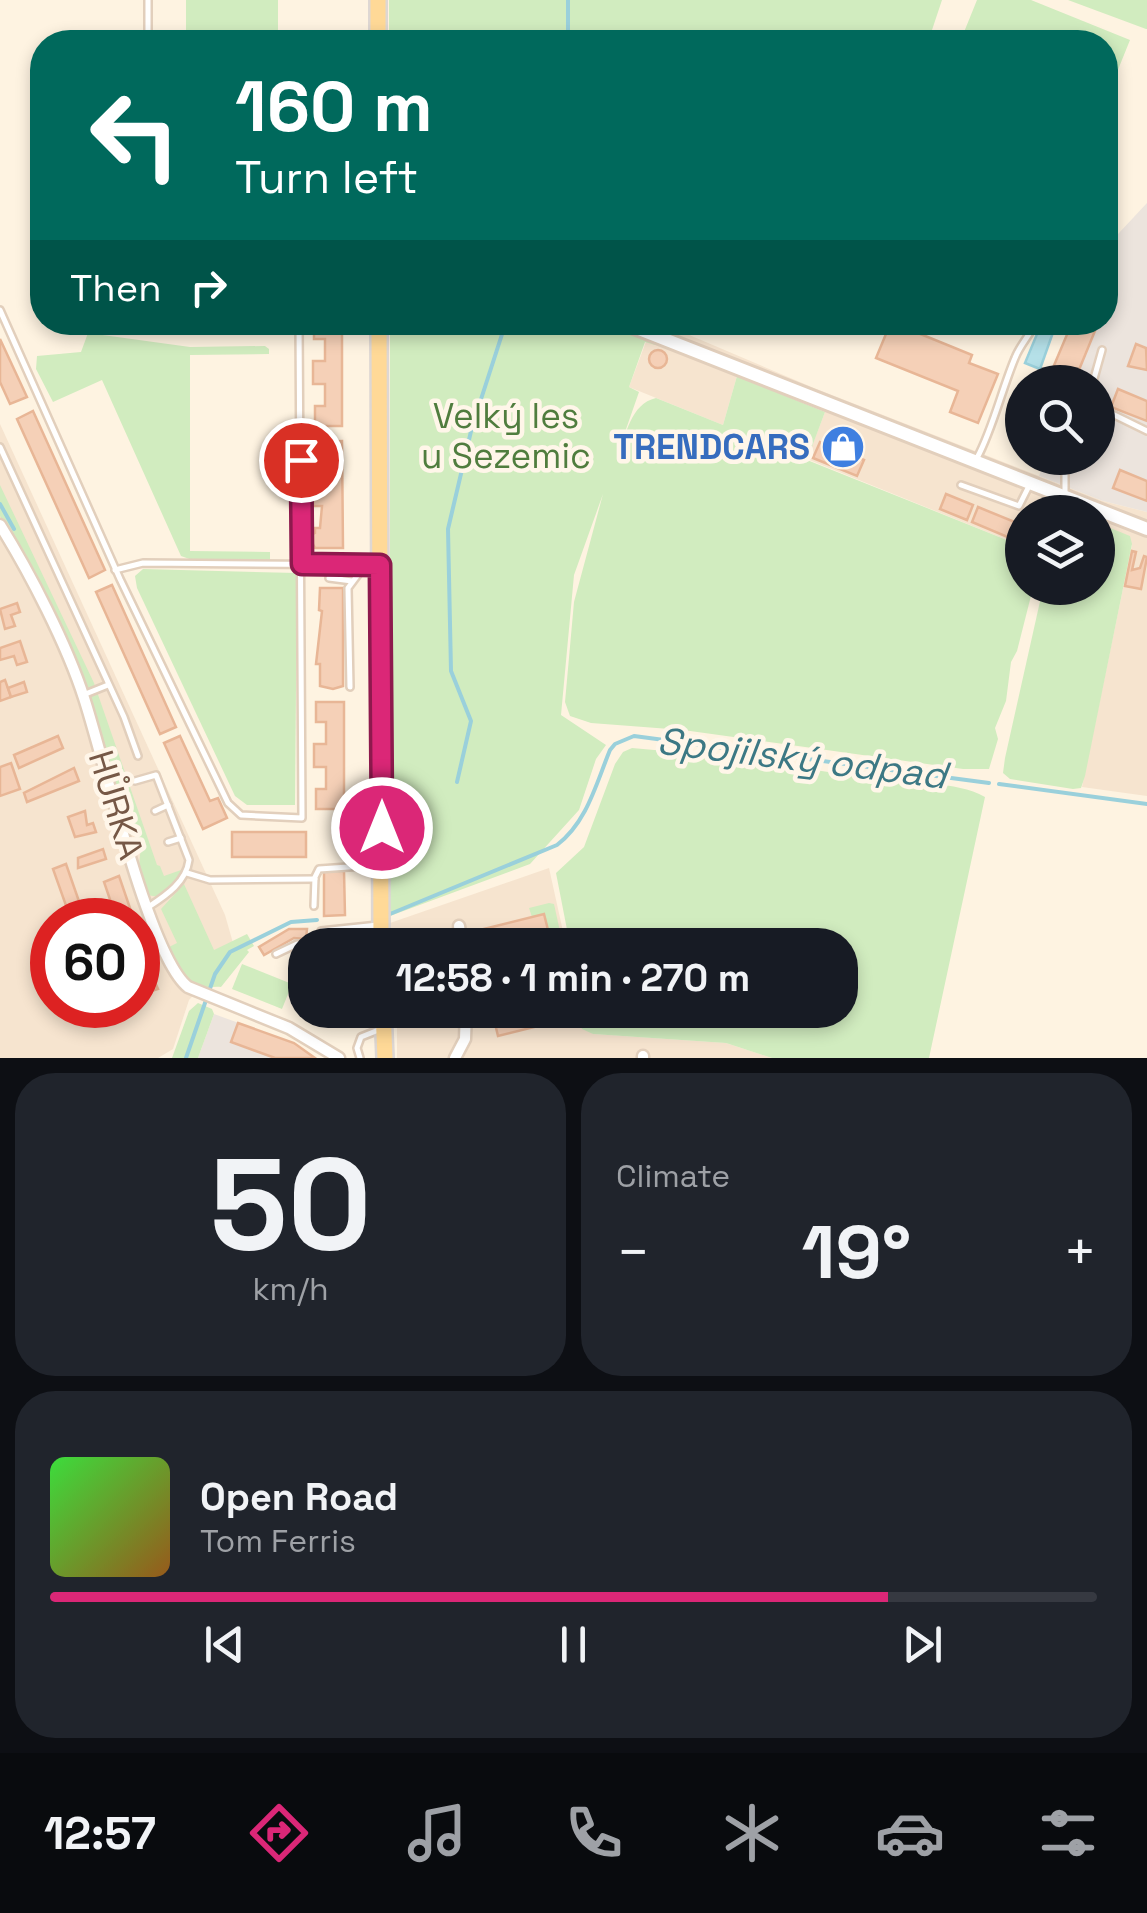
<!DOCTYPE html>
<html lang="en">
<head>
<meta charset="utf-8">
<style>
	body { margin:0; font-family:"Space Grotesk",sans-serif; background:#20242c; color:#f1f3f6; height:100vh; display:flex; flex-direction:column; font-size:38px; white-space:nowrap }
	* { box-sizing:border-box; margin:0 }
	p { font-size:32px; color:#9ea1a6 }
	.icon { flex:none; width:55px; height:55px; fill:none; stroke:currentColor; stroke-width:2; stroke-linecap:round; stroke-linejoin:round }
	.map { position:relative; height:1058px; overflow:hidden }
	.side { display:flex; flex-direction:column; gap:15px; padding:15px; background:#0d0f14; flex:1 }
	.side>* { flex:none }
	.guide { position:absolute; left:30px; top:30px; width:1088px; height:305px; border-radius:40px; box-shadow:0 5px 15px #0003; background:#00695c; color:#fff; overflow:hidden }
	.buttons { position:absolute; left:1005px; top:365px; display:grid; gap:20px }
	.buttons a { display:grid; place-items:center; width:110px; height:110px; border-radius:50%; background:#171b24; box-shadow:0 5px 15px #0003; font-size:50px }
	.speed { position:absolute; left:30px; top:898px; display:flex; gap:20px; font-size:50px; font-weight:700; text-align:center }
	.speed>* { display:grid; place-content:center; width:130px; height:130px; border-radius:50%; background:#171b24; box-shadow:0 5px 15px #0003; line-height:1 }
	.speed .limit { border:15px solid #d22; background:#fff; color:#111 }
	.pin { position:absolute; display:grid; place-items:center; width:85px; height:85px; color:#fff; margin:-42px; border:5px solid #fff; border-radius:50%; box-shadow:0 2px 10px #0007 }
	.me { position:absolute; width:110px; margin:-55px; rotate:0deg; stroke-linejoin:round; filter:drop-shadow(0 0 8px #0008) }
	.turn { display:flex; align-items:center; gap:35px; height:210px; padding:0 40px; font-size:45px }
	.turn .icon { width:130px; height:130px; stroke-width:2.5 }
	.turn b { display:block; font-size:70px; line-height:85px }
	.then { display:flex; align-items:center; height:95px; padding:0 40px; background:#0003; gap:20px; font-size:38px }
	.big { font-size:75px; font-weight:800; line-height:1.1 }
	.side .card { flex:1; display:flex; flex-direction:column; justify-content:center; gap:15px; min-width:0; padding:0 35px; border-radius:40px; background:#20242c }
	.side .dial { align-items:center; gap:0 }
	.dial b { font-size:130px; line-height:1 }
	.song { display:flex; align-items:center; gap:30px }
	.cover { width:120px; height:120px; border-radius:15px; background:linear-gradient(135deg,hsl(120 70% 55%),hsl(30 70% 35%)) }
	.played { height:10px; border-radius:5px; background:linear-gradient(90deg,#db2777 80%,#363941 80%) }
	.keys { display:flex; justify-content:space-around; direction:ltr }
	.heat { display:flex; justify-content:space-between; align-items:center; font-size:55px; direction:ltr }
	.side .tiles { flex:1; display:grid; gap:15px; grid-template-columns:1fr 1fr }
	.card:last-child { grid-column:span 2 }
	.trip { position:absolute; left:288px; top:928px; width:570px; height:100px; border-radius:40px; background:#171b24; box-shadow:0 5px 15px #0003; font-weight:800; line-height:100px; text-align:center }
	.dock { display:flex; height:160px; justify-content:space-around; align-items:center; background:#090b0e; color:#9ea1a6 }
	.dock .icon { width:70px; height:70px }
	.dock .selected { color:#db2777 }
	.dock b { font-size:45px; color:#f1f3f6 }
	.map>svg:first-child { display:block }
</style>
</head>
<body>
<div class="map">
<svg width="1147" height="1058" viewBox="0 0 1147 1058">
	<rect width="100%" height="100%" fill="#fef3e1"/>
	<g fill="#f6e4cf" fill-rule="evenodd">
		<path d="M 653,323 L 661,323 L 814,388 L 1103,501 L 1147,512 L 1147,796 L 1082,787 L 1132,545 L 1098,522 L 1098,512 L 1079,512 L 1056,505 L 1053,512 L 1022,512 L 1022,546 L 807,459 L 825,412 L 737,376 L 723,425 L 629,387 Z"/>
		<path d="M 0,424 L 225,915 L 235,950 L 189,1000 L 173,1049 L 158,1058 L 0,1058 ZM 52,920 L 138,920 L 138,1005 L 52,1005 Z"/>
		<path d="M 549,868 L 566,945 L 393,945 L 390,923 Z"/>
		<path d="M 397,1010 L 576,1010 L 578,1022 L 593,1034 L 726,1043 L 772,1058 L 397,1058 Z"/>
	</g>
	<g fill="#ece4dd">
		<path d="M 1147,203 L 1147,512 L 1103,501 L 1039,476 L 1046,458 L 1098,458 L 1098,382 L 1074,382 L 1097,323 L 1105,322 L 1105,248 Z"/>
		<path d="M 214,1014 L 294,1043 L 315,1058 L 198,1058 Z"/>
	</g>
	<g fill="#d1ecbf">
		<rect x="186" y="0" width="92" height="42"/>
		<path d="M 389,0 L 942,0 L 931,33 L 923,42 L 389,42 Z"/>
		<path d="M 977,0 L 1031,0 L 1130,40 L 1105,102 L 1105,42 L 960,42 Z"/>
		<path d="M 1068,0 L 1147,0 L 1147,29 L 1146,29 Z"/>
		<path d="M 390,323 L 663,323 L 655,345 L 645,342 L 629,387 L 639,392 L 617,455 C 627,435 630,404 656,398 L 723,425 L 737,376 L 825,412 L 807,460 L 1022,546 L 1022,588 L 1033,588 L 1017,651 L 1011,662 L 1006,701 L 995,728 L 998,739 L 989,769 L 963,769 L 683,730 L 591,723 L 570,716 L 565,702 L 574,602 L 603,494 L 574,575 L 561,715 L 606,745 L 596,759 L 579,810 L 530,864 L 390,916 Z"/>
		<path d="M 88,333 L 190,347 L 265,346 L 269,349 L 269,354 L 190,355 L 190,551 L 270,552 L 270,561 L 195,561 L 181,556 L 102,380 L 53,402 L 36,369 L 37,356 L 81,352 Z"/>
		<path d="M 0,485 L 94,683 L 157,865 L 160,866 L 164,876 L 181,870 L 180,876 L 159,897 L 147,895 L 139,868 L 141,843 L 135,829 L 126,828 L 105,750 L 73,651 L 66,644 L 27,561 L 0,516 Z"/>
		<path d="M 1098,523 L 1130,536 L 1132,544 L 1085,776 L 1081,788 L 1073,789 L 1010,779 L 1003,773 L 1005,758 L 1043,588 L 1098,588 Z"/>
		<path d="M 143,569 L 297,573 L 295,805 L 247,805 L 235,796 L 137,588 L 135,576 Z"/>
		<path d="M 632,748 C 715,755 797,767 878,780 C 912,785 955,780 985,797 L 929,1058 L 772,1058 L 726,1043 L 593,1034 L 582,1029 L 576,1010 L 840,1010 L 840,945 L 570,945 L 556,873 L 584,847 L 615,764 L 623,752 Z"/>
		<path d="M 184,884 L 214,950 L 247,934 L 254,946 L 247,950 L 249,952 L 221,987 C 215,986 209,988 203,987 C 185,984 175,961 169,947 L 177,943 L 161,909 Z"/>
		<path d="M 549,903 L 554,904 L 563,945 L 523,945 L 550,938 L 544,914 L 532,917 L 529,908 Z"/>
		<path d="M 242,964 L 292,984 L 282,1009 L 232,989 Z"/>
		<path d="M 198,1003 L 212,1009 L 214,1014 L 198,1058 L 172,1058 L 189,1011 Z"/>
	</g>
	<path fill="#b5e0e8" stroke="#9ad0db" stroke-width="2.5" d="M 1042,322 L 1056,324 L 1040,369 L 1025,363 Z"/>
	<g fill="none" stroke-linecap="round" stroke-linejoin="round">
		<g stroke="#9ad0db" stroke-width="4">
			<path d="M 568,0 L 568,42"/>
			<path d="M 0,504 L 14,529"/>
			<path d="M 457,782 L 471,721 L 451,671 L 448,529 L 472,427 L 506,322"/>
			<path d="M 999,784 L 1147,804"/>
			<path d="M 390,914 L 557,845 C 587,822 596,784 610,750 L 615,744 L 634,736 L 989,783"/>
			<path d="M 186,1058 L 215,974 L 230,952 L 291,922 L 317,920"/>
		</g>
	</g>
	<g fill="#f5d0b7" stroke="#e8b696" stroke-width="2.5">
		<path d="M 314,322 L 342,322 L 342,426 L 315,426 L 315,406 L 325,406 L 325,384 L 313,384 L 313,361 L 325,361 L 325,339 L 314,339 Z"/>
		<path d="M 891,322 L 972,355 L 969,363 L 998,374 L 978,423 L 950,412 L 958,391 L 876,358 Z"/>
		<path d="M 1088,322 L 1097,326 L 1074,382 L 1047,382 L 1071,325 L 1076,327 L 1077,323 L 1085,329 Z"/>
		<path d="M 0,339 L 27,397 L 10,404 L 0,382 Z"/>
		<path d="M 1136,344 L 1146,348 L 1147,370 L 1128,366 Z"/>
		<circle cx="658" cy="359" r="9"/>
		<path d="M 1118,389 L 1147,401 L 1147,421 L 1111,407 Z"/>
		<path d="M 33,411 L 105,570 L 89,578 L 17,419 Z"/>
		<path d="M 836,439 L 848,442 L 853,446 L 850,454 L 864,460 L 857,476 L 813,458 L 820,442 L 833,447 Z"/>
		<path d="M 342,441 L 343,548 L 315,548 L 308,536 L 315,533 L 315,528 L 320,528 L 322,506 L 313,506 L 313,483 L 325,483 L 325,466 L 315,461 L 315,442 Z"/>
		<path d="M 1120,470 L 1147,481 L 1147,501 L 1113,488 Z"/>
		<path d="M 946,494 L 973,505 L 967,520 L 940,509 Z"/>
		<path d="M 978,507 L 1022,525 L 1022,543 L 972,522 Z"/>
		<path d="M 1132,551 L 1136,552 L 1132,570 L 1140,568 L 1144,556 L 1147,557 L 1141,589 L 1125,586 Z"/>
		<path d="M 112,585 L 176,727 L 160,734 L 96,592 Z"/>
		<path d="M 320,588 L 343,588 L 343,686 L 333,689 L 320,686 L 320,664 L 316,664 L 322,611 L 319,610 Z"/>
		<path d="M 17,603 L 20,612 L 11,615 L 15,626 L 5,629 L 0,609 Z"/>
		<path d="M 20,641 L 27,662 L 17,665 L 14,656 L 0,660 L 0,648 Z"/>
		<path d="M 5,680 L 11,697 L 0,701 L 0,682 Z"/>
		<path d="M 24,682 L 27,692 L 11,697 L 8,688 Z"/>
		<path d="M 316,702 L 344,702 L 344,809 L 316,809 L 316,789 L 326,789 L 326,767 L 314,767 L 314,744 L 326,744 L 326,722 L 316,722 Z"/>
		<path d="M 58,736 L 63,748 L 19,768 L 14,755 Z"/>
		<path d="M 180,736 L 210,801 L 218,798 L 227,818 L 203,829 L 164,743 Z"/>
		<path d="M 11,763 L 20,789 L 0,796 L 0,767 Z"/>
		<path d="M 74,768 L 79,781 L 27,802 L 24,793 Z"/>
		<path d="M 349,808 L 354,808 L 354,822 L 338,824 L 337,813 L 349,813 Z"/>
		<path d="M 85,811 L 87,825 L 93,823 L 96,832 L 75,837 L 68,817 Z"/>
		<rect x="232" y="832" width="74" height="25"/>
		<path d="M 103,849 L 106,859 L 78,868 L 78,858 Z"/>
		<path d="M 66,864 L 82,910 L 69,914 L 53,869 Z"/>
		<path d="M 324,871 L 344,871 L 345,915 L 324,916 Z"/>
		<path d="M 119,876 L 131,911 L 116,917 L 104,882 Z"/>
		<path d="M 114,911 L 116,917 L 131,911 L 134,920 L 103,920 L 110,917 L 109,913 Z"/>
		<path d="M 544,914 L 550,938 L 523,945 L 484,945 L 480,930 Z"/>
		<path d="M 289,929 L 307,929 L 306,939 L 294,938 L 264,955 L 259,947 Z"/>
		<path d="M 145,950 L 150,966 L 148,967 L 158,989 L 142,994 L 138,981 L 138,953 Z"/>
		<path d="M 497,1010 L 560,1010 L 562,1020 L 498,1036 L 492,1011 Z"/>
		<path d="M 238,1023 L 294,1043 L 315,1058 L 275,1058 L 231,1042 Z"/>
	</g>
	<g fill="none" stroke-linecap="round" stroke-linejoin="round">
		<g stroke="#e2cfbc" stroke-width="10">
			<g id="service">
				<path d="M 148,42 L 148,0"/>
				<path d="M 0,310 L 120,579 L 228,803 L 241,815 L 302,818 L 299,322"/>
				<path d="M 1093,382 L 1102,350"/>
				<path d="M 1098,407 L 1147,431"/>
				<path d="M 0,447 L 124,717 L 138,756"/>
				<path d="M 977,458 C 992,431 1002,389 1015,358 C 1020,345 1030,335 1036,322"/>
				<path d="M 1065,458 L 1065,494"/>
				<path d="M 961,485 L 1019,506 L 1029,486"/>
				<path d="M 115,570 L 143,563 L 377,565"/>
				<path d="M 329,578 L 352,581"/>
				<path d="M 350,687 L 348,588 L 360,572 L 361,565"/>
				<path d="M 83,695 L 108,685"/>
				<path d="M 135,781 L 156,775 L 189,860 C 186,883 165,896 147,908"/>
				<path d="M 155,811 L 168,805"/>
				<path d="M 168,842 L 181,838"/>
				<path d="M 187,873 L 210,880 L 315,879"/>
				<path d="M 314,906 L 315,877 L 319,869 L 378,865"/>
				<path d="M 316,945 L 321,931 L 378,925"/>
				<path d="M 276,954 L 297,944 L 316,944"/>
				<path d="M 302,982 L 305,982"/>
				<path d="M 360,1058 L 357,1048 L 361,1037 L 381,1029"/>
			</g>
		</g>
		<g stroke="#e2cfbc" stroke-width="15">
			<g id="minor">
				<path d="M 0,525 C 30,573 67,645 84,698 C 103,755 149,957 188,987 L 289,1028 L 339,1058"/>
				<path d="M 459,926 L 462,945"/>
				<path d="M 455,1058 L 465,1039 L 466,1010"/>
				<path d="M 643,1058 L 643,1056"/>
			</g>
		</g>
		<g stroke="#e2cfbc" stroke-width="18">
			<path id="tertiary" d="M 621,322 L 1147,529"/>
		</g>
		<g stroke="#ded7d3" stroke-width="20">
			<g id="primary">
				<path d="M 378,0 L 378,42"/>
				<path d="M 379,322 L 381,945"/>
				<path d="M 383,1010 L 385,1058"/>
			</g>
		</g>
		<use href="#service" stroke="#fff" stroke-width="5"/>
		<use href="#minor" stroke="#fff" stroke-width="10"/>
		<use href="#tertiary" stroke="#fff" stroke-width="12"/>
		<use href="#primary" stroke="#ffd997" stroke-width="15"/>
	</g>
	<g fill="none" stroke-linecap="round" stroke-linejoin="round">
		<g stroke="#8e194d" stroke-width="25">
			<path id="route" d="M 301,460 L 302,564 L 380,565 L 382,828"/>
		</g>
		<use href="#route" stroke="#db2777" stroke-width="18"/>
	</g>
	<defs>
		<g id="shop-disc" transform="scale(2.25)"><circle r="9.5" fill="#3f7fe0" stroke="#fff6e9"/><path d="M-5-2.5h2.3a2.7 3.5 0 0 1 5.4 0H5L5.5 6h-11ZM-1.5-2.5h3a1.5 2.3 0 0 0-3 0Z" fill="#fff"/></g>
	</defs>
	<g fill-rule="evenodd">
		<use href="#shop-disc" x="843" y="447"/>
	</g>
	<g text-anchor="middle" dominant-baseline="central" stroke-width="9" stroke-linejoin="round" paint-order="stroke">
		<g font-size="35" fill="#507d3e" stroke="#fff6e9">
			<text x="506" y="416">Velký les<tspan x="506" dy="40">u Sezemic</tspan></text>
		</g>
		<g font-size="35" font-weight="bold" fill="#366cbe" stroke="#fff6e9" text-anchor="end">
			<text x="810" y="447">TRENDCARS</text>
		</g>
		<g font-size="35" fill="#765846" stroke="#fff6e9">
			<text transform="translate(116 805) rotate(73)">HŮRKA</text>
		</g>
		<g font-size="38" font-style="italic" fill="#3c7884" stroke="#fff6e9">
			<text transform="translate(802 758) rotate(7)">Spojilský odpad</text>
		</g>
	</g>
</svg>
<div class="buttons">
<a><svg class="icon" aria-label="search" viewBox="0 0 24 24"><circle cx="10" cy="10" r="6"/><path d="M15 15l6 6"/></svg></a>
<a><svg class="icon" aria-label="layers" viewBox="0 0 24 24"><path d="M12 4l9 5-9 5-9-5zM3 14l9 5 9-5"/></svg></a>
</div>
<div class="speed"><div class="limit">60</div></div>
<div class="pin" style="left:301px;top:460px;background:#d93025"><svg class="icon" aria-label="arrive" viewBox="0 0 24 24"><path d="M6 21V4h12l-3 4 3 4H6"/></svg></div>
<svg class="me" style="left:382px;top:828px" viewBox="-20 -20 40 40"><circle r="17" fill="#db2777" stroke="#fff" stroke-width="3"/><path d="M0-11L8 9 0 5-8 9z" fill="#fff"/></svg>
<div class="trip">12:58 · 1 min · 270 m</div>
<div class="guide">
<div class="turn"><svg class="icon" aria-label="left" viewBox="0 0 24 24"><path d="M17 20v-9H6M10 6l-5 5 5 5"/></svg><div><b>160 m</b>Turn left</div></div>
<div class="then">Then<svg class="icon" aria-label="right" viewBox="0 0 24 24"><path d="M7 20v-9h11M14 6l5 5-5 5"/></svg></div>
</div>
</div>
<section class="side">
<div class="tiles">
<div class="card dial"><b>50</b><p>km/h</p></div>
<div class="card"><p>Climate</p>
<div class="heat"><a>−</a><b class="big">19°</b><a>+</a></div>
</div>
<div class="card">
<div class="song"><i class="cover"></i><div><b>Open Road</b><p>Tom Ferris</p></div></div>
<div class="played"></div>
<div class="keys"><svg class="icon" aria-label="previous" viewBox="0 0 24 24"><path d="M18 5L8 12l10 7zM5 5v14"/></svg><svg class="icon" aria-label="pause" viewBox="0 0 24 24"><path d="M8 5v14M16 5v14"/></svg><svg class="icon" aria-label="next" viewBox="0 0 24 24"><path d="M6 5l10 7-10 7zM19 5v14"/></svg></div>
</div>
</div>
</section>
<nav class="dock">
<b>12:57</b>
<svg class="icon selected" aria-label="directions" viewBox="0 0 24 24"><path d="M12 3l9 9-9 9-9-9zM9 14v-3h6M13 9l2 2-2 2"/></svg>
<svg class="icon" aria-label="music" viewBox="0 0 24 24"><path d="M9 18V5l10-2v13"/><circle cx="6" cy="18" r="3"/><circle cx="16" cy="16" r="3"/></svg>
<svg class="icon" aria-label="phone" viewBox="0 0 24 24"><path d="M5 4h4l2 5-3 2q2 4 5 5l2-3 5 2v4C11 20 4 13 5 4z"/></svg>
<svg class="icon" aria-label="climate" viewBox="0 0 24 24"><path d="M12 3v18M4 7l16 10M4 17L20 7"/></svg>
<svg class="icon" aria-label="car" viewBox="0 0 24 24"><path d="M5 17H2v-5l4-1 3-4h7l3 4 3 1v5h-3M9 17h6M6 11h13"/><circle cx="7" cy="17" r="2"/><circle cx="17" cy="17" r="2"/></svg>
<svg class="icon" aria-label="filters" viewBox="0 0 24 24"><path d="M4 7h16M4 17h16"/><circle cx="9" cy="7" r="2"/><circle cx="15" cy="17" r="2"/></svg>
</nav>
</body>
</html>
